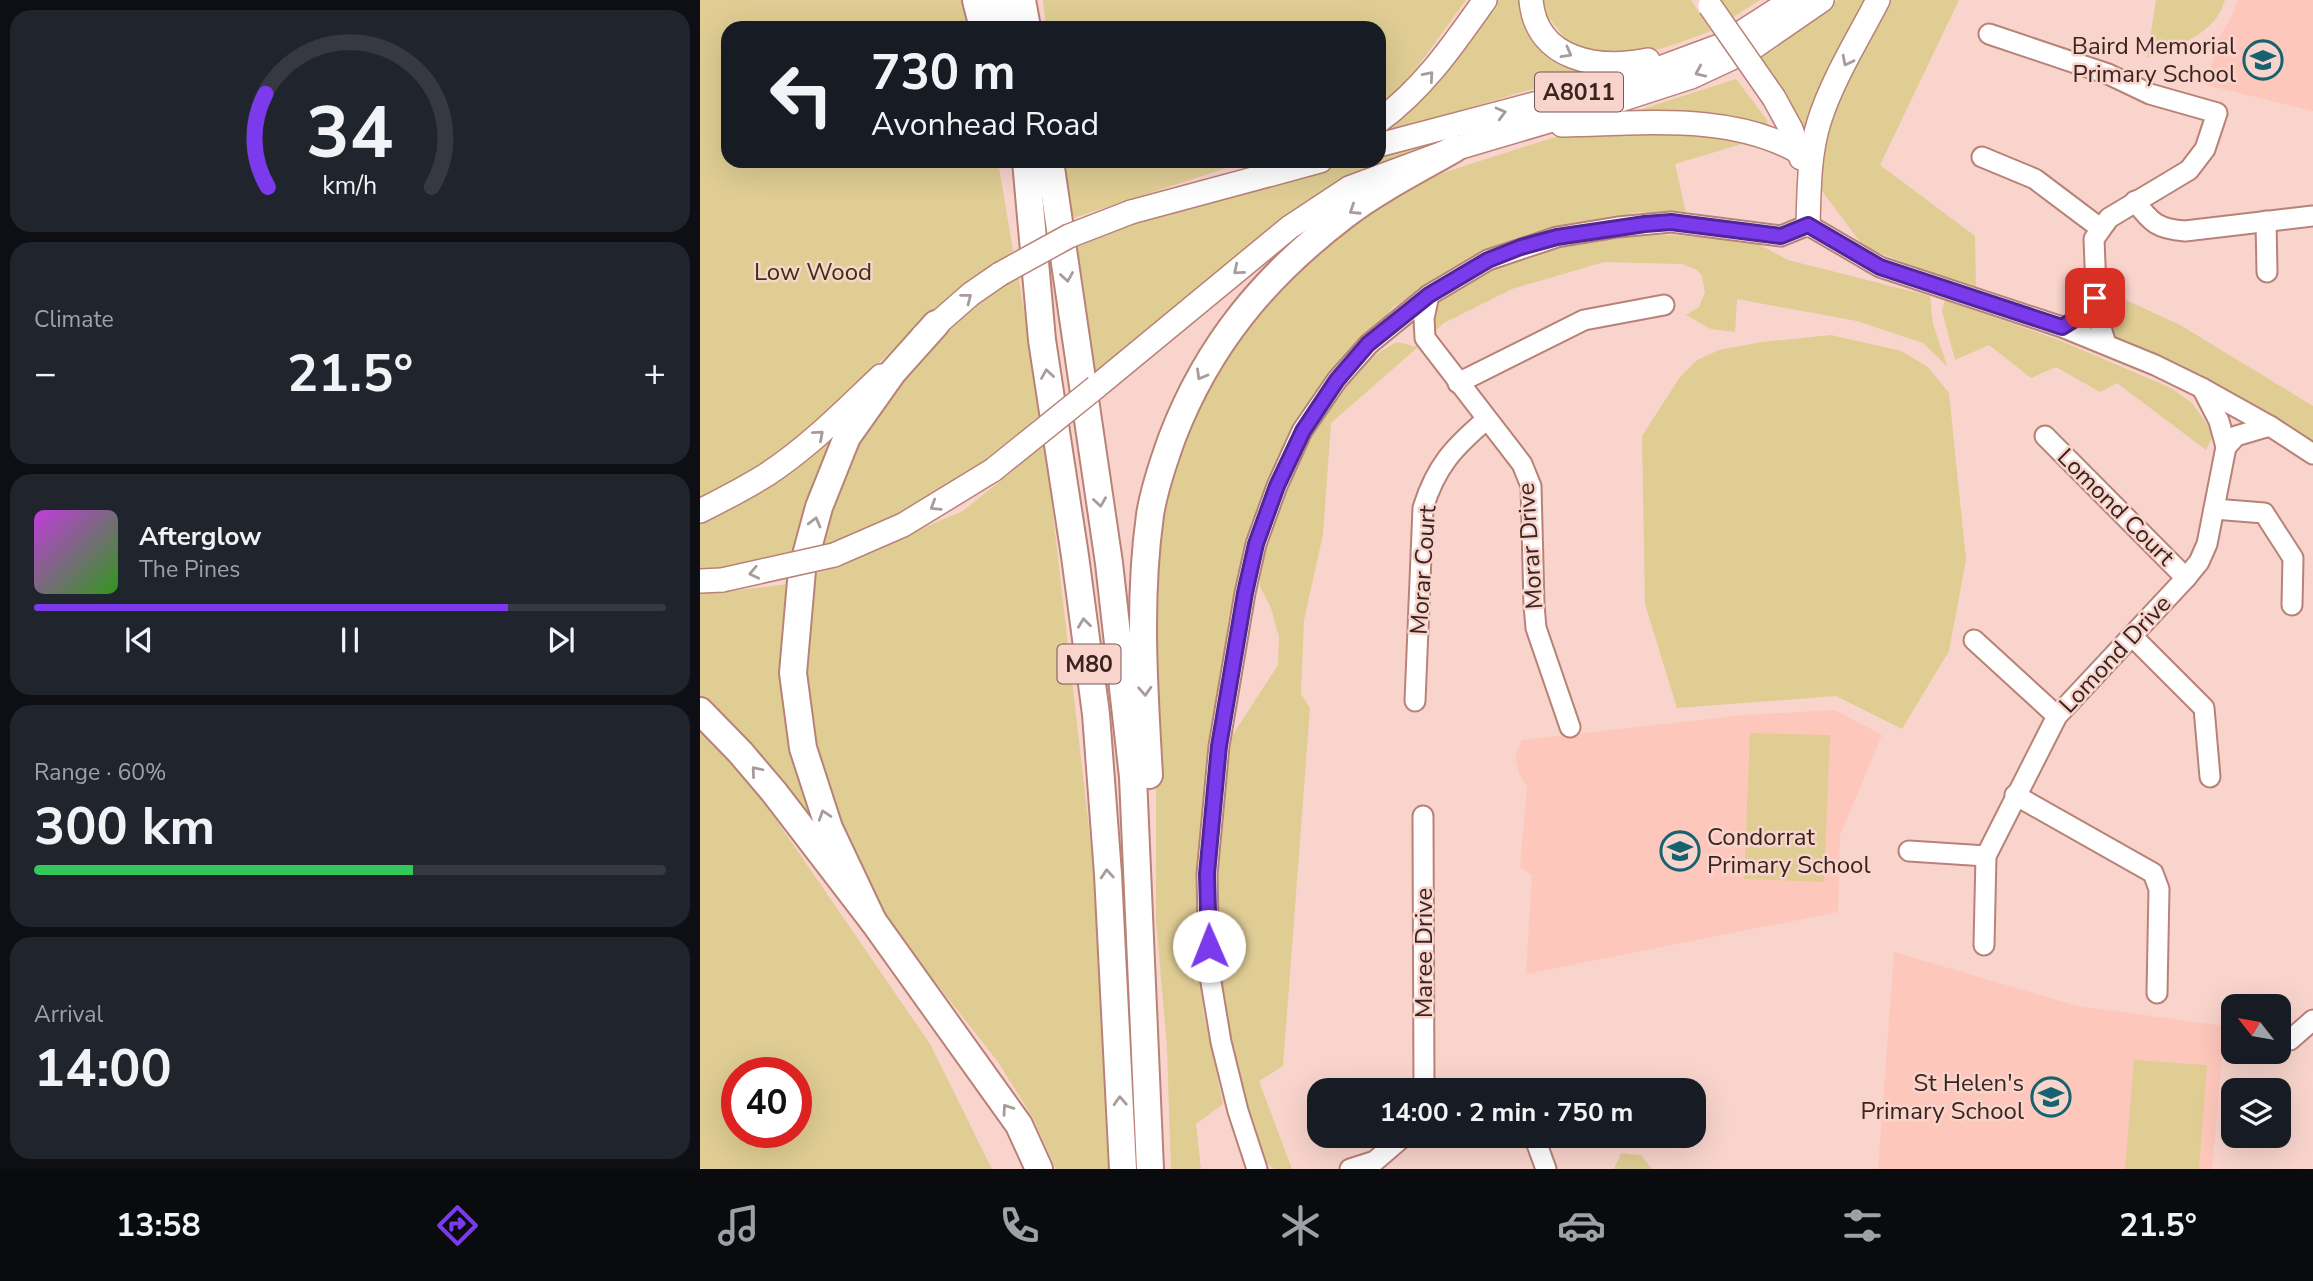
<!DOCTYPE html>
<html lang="en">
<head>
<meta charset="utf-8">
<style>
	body { margin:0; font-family:"Nunito Sans",sans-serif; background:#20242c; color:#f1f3f6; height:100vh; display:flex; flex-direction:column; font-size:26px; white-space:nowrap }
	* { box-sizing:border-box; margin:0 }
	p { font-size:23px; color:#9ea1a6 }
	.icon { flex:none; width:38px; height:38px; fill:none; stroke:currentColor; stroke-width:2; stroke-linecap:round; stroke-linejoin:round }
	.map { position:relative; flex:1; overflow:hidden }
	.drawer { display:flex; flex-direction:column; gap:10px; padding:10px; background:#0d0f14; width:700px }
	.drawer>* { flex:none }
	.guide { position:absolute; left:21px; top:21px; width:665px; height:147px; border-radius:21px; box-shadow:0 7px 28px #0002; background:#171b24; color:#f1f3f6; overflow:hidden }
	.needle { width:46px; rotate:301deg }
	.tools { position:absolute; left:1521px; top:994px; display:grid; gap:14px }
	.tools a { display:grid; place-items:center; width:70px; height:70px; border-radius:14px; background:#171b24; box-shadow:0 7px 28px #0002; font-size:35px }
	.speed { position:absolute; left:21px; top:1057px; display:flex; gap:14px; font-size:35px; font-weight:700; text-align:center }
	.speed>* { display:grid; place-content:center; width:91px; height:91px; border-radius:50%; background:#171b24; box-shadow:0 7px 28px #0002; line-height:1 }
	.speed .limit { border:10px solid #d22; background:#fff; color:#111 }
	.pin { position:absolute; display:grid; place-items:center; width:60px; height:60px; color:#fff; margin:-30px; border-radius:14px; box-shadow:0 4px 10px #0006 }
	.me { position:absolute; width:77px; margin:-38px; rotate:359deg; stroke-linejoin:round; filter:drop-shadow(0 0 5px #0008) }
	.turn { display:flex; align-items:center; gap:24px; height:147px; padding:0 35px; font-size:32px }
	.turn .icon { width:91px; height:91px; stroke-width:2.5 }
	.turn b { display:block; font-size:49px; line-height:60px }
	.big { font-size:52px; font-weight:700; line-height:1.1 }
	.drawer .widget { flex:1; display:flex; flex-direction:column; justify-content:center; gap:10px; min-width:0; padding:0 24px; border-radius:21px; background:#20242c }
	.drawer .dial { align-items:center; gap:0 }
	.dial svg { height:182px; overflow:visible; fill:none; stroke:#363941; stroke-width:7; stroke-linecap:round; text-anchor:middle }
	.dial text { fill:#f1f3f6; stroke:none }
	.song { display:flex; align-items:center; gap:21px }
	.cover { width:84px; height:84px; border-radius:10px; background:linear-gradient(135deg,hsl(290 70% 55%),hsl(110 70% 35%)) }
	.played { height:7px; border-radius:4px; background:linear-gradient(90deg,#7c3aed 75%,#363941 75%) }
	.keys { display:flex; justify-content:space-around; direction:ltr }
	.heat { display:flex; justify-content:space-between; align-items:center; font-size:38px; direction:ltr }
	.charge { height:10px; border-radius:5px; background:linear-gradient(90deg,#34c759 60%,#363941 0) }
	.trip { position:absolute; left:607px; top:1078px; width:399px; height:70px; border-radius:21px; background:#171b24; box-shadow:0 7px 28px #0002; font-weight:700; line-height:70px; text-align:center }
	.menu { display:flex; height:112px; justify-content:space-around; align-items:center; background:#090b0e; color:#9ea1a6 }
	.menu .icon { width:49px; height:49px }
	.menu .active { color:#7c3aed }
	.menu b { font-size:32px; color:#f1f3f6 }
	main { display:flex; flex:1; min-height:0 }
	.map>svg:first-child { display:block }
</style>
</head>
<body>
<main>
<section class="drawer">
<div class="widget dial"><svg viewBox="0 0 100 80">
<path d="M14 69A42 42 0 1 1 86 69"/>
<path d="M14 69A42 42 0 0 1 13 28" stroke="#7c3aed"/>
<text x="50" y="56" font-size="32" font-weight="700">34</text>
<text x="50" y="72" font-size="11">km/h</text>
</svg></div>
<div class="widget"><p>Climate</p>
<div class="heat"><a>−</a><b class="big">21.5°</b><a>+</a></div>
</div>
<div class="widget">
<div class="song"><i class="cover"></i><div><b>Afterglow</b><p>The Pines</p></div></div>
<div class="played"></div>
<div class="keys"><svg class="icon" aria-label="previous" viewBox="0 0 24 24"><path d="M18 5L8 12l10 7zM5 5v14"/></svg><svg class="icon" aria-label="pause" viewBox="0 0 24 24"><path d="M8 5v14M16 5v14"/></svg><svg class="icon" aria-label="next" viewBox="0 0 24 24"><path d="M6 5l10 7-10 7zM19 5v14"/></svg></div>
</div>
<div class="widget"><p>Range · 60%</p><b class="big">300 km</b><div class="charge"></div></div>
<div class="widget"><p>Arrival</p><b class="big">14:00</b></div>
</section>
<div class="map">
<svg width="1613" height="1169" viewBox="0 0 1613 1169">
	<rect width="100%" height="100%" fill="#f8d4cc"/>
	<g fill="#fec7bc">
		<path d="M 1537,0 L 1613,0 L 1613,111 L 1506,85 L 1520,36 L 1532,16 Z"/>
		<path d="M 1135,710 L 1182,735 L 1140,835 L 1138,912 L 826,974 L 832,875 L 820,867 L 827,786 L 819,774 L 815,757 L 822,740 L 1044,715 Z"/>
		<path d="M 1194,952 L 1377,1006 L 1525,1026 L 1512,1169 L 1178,1169 Z"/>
	</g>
	<g fill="#dfcd94" fill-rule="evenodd">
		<path d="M 0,0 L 263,0 L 269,28 L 28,28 L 28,161 L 298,161 L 313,251 L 244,301 L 110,428 L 46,479 L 0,499 Z"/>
		<path d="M 343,0 L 766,0 L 705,84 L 679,104 L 679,28 L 346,28 Z"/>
		<path d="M 787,0 L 821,0 L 828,26 L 906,70 L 822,92 L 679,135 L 679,125 Z"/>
		<path d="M 842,0 L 991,0 L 1011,31 C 976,44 916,69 880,50 C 870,45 863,36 857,28 C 849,18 842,12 842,0 Z"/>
		<path d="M 1015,0 L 1060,0 L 1033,17 L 1018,6 Z"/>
		<path d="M 1137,0 L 1170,0 L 1105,148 L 1055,60 L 1072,51 Z"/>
		<path d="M 1185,0 L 1259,0 L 1180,165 L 1275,236 L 1276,290 L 1164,247 L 1116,183 L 1125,121 Z"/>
		<path d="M 1456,0 L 1525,0 C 1515,35 1478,45 1447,58 Z"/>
		<path d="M 1036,79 L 1067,120 L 1071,145 L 1045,143 L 975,164 L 987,217 L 938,212 L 796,246 L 693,307 L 608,408 L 552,531 L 529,616 L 516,714 L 497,900 L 503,1010 L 523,1104 L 496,1124 L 501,1169 L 471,1169 L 467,1048 L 456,920 L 456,528 L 502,386 L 547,316 L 666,211 L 730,177 Z"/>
		<path d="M 740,135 L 741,141 L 656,172 L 594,211 L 441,333 L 388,380 L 372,247 L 469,209 L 649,161 L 679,161 L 679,152 Z"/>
		<path d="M 361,161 L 548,161 L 367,220 Z"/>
		<path d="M 954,234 L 1051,240 L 1088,260 L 1230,296 L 1233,324 L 1247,366 L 1223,343 L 1157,321 L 1037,299 L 1035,332 L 1011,329 L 986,315 L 999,307 L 1005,292 L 1002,276 L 997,270 L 982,264 L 904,262 L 812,289 L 744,323 L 734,332 C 731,318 734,308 743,297 C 766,271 860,241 894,237 C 914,235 934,235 954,234 Z"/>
		<path d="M 318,275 L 341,414 L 263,479 L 188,524 L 118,549 L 135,486 L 165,423 L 241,329 L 298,286 Z"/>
		<path d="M 1404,290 L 1480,325 L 1613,406 L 1613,445 L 1413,337 Z"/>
		<path d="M 1245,300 L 1359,340 L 1471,388 L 1492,403 L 1514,434 L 1506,450 L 1417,383 L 1400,392 L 1356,367 L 1331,378 L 1289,345 L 1255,360 L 1242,311 Z"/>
		<path d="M 1131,335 L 1201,351 L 1228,367 L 1249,393 L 1266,560 L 1249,651 L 1202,729 L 1136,696 L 977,708 L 945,604 L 942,436 L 980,377 L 997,360 L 1019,350 L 1062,342 Z"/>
		<path d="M 697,342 L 718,347 L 631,423 L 623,534 L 604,620 L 601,694 L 610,708 L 583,1066 L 559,1081 L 592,1169 L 574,1169 L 565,1161 L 541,1093 L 526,1023 L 514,914 L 518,847 L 532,736 L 578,665 L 579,637 L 571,608 L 560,587 L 560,577 L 564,550 L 601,451 L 636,397 L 665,361 Z"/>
		<path d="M 150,419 L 119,470 L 95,555 L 35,570 L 0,572 L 0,521 L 70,487 Z"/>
		<path d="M 345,445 L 396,889 L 408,1169 L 356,1169 L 333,1118 L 298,1062 L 188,922 L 141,825 L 105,709 L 106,617 L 115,574 L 263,511 Z"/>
		<path d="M 88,584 L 82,693 L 94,768 L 119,824 L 106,820 L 0,699 L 0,590 L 31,591 Z"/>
		<path d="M 0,728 L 44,773 L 230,1044 L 292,1169 L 3,1169 L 0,1167 ZM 37,1073 L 96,1073 L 96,1132 L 37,1132 Z"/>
		<path d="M 1050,733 L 1130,735 L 1124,882 L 1044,879 Z"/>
		<path d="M 1434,1060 L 1507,1065 L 1499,1169 L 1425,1169 Z"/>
		<path d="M 921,1153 L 941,1155 L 952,1169 L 914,1169 Z"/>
	</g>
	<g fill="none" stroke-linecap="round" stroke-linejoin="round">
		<g stroke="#b98277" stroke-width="23">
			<g id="minor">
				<path d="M 1289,34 L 1408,74 L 1450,94 L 1517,113 L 1505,149 L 1489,170 L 1409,218 L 1394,239 L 1397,315 L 1406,344"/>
				<path d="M 1282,157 L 1335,179 L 1400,228"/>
				<path d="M 1435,201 C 1451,223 1458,229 1485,231 L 1613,216"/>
				<path d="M 1566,221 L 1567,272"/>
				<path d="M 729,295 L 724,318 L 725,338 L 822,464 L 831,486 L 834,605 L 836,628 L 870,727"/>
				<path d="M 758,383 L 884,320 L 964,305"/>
				<path d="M 1345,436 L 1486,578"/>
				<path d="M 1526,447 L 1536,436 L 1570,426"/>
				<path d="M 1514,509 L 1564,513 L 1593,558 L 1592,605"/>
				<path d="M 1432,636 L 1504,708 L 1510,777"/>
				<path d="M 1274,640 L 1357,716"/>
				<path d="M 715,701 L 723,508 C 736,466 754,447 787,419"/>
				<path d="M 1315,795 L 1453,873 L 1459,889 L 1457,993"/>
				<path d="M 723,816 L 724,1090"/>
				<path d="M 1209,851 L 1286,856"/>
				<path d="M 1284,945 L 1286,856 L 1357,716 L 1486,578 L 1499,562 L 1507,544 L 1526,447 L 1519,421 L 1502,388"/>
				<path d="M 1590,1040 L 1613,1020"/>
				<path d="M 834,1136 L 846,1169"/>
				<path d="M 557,1169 L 538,1111 L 521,1042 L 509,970 L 507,874 L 519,746 L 545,593 L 556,544 L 577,486 L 602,431 L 637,380 L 669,344 L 729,295 L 788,260 L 857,237 L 918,227 L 971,222 L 1081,236 L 1108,225 L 1180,267 L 1362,327 L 1455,365 L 1502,388 L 1570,426 L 1613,454"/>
				<path d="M 650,1169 L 675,1161 L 704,1136"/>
			</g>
		</g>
		<g stroke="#b98277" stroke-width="26">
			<g id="major">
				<path d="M 831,0 C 836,61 899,70 948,60"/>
				<path d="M 1074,98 L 1091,129 L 1101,158"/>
				<path d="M 679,121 C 724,88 753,45 785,0"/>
				<path d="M 862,125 C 941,124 1028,112 1099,152"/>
				<path d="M 679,145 L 857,98 L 960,68 L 1022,45 L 1092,0"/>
				<path d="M 431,212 L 620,161"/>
				<path d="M 1108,225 C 1109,191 1109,154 1119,122 C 1132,80 1158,39 1178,0"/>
				<path d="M 223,336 L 271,294 L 300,274"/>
				<path d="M 396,387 L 590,227 L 649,188 L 754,149 L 920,100 L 991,77 L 1051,49 L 1122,0"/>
				<path d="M 0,511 C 22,500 45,488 66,475 C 109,447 144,411 181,376"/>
				<path d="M 134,555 L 203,525 L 293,470"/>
				<path d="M 0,581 L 22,580"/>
			</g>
		</g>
		<g stroke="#b98277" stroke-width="30">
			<g id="highway">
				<path d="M 276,0 L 283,28"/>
				<path d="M 299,0 L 305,28"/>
				<path d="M 322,0 L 327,28"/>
				<path d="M 326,161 L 342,340 L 375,556 L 396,714 L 408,874 L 423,1169"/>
				<path d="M 350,161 L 409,563 L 433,777 L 450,1169"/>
				<path d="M 0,711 L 40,752 L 74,792 L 173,921 L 319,1125 L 339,1169"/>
				<path d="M 449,775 C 444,688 438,601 450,515 C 454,489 463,463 472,438 C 508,344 565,276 645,215 C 676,191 719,169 754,149"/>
				<path d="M 173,921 L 129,828 L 103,748 L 93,673 L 102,570 L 119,507 L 147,437 L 193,372 L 236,324"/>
			</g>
		</g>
		<use href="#minor" stroke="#fff" stroke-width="19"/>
		<use href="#major" stroke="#fff" stroke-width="23"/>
		<use href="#highway" stroke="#fff" stroke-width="26"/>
		<g stroke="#b98277" stroke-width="26" stroke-linecap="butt">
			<g id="major-bridge">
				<path d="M 1010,6 L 1074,98"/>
				<path d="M 300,274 L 369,236 L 431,212"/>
				<path d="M 293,470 L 396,387"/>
				<path d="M 22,580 L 134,555"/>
			</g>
		</g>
		<use href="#major-bridge" stroke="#fff" stroke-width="23"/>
	</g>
	<defs><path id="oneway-chevron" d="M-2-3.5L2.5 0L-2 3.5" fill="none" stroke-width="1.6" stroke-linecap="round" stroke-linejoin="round" transform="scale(1.75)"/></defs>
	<g stroke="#a79c9b">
		<use href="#oneway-chevron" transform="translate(867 53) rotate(29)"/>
		<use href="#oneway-chevron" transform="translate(1147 61) rotate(117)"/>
		<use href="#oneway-chevron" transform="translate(1000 72) rotate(156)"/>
		<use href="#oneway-chevron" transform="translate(729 76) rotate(-49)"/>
		<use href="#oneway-chevron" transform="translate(801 113) rotate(-15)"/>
		<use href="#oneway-chevron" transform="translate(654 210) rotate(147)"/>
		<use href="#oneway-chevron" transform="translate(538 270) rotate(140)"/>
		<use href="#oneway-chevron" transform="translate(367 277) rotate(81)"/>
		<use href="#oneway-chevron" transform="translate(267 298) rotate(-38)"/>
		<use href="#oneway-chevron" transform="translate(347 374) rotate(-99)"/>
		<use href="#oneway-chevron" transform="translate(501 375) rotate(120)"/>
		<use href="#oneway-chevron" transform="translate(119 435) rotate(-41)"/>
		<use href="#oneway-chevron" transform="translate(400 502) rotate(82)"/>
		<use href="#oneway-chevron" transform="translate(235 506) rotate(148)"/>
		<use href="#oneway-chevron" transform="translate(115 522) rotate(-75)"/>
		<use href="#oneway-chevron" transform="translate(54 573) rotate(168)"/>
		<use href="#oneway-chevron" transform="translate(384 623) rotate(-97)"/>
		<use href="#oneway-chevron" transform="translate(445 691) rotate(87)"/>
		<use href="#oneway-chevron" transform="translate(56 771) rotate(-130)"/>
		<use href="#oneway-chevron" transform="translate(124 815) rotate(-108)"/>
		<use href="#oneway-chevron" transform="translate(407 874) rotate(-94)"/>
		<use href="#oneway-chevron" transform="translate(420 1101) rotate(-93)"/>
		<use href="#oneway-chevron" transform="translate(307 1109) rotate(-125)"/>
	</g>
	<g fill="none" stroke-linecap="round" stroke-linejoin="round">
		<g stroke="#51269a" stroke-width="18">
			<path id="route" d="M 509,946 L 507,874 L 519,746 L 545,593 L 556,544 L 577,486 L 603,431 L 637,380 L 668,344 L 729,295 L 788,260 L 821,247 L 857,237 L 945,224 L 971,222 L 1081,236 L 1108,225 L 1180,267 L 1362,327 L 1386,312 L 1395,298"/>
		</g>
		<use href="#route" stroke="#7c3aed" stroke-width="12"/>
	</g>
	<defs>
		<g id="school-ring" transform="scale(2.0125)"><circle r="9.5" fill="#f8d4cc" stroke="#17626f" stroke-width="1.5"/><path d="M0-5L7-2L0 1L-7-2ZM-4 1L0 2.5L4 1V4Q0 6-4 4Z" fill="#17626f"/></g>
	</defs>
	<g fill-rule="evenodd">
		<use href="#school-ring" x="1563" y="60"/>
		<use href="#school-ring" x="980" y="851"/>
		<use href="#school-ring" x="1351" y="1097"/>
	</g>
	<g text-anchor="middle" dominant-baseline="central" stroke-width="5" stroke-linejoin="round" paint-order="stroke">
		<g fill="#f8d4cc" stroke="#745954" stroke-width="2">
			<rect x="835" y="72.5" width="88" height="39" rx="5"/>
			<rect x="357.5" y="644.5" width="63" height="39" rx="5"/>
		</g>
		<g font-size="23" font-weight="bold" fill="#3b2420">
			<text x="879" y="92">A8011</text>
			<text x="389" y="664">M80</text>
		</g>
		<g font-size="24" fill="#3b2420" stroke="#f8d4cc" text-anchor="end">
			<text x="1536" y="46">Baird Memorial<tspan x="1536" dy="28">Primary School</tspan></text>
			<text x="1007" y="837" text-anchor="start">Condorrat<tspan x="1007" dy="28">Primary School</tspan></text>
			<text x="1324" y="1083">St Helen's<tspan x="1324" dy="28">Primary School</tspan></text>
		</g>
		<g font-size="24" fill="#3d3210" stroke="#f8d4cc">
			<text x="113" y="272">Low Wood</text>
		</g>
		<g font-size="24" fill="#3b2420" stroke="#f8d4cc">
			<text transform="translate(1416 507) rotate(45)">Lomond Court</text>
			<text transform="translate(830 546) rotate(-94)">Morar Drive</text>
			<text transform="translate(723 570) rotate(-86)">Morar Court</text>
			<text transform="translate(1415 654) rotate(-47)">Lomond Drive</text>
			<text transform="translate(724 953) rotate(-90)">Maree Drive</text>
		</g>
	</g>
</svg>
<div class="tools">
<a><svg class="needle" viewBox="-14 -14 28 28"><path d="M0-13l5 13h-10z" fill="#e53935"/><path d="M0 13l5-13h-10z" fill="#9ea1a6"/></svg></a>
<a><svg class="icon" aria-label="layers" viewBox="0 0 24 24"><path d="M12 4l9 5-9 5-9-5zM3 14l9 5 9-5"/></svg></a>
</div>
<div class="speed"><div class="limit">40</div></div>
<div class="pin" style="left:1395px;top:298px;background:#d93025"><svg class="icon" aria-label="arrive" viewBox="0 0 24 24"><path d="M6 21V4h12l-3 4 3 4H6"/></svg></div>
<svg class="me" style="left:509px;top:946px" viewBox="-20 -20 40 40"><circle r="19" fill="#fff"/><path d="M0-13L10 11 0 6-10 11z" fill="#7c3aed"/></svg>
<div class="trip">14:00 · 2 min · 750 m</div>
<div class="guide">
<div class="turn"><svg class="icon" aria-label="left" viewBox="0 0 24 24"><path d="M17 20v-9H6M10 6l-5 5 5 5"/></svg><div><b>730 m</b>Avonhead Road</div></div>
</div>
</div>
</main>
<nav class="menu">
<b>13:58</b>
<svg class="icon active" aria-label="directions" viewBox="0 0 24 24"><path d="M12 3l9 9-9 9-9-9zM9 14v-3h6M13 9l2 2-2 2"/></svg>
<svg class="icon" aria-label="music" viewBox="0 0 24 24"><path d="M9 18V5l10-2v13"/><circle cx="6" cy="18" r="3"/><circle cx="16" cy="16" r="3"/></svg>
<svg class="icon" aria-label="phone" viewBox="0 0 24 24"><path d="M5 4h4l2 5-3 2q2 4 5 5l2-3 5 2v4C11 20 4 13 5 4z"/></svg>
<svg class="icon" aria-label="climate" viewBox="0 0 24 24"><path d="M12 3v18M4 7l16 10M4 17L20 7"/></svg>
<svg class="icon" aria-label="car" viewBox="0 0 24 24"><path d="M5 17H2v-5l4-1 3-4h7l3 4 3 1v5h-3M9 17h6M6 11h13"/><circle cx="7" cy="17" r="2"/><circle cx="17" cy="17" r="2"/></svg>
<svg class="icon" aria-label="filters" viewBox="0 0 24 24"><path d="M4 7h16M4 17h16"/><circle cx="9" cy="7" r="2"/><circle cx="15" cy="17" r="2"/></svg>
<b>21.5°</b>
</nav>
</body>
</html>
